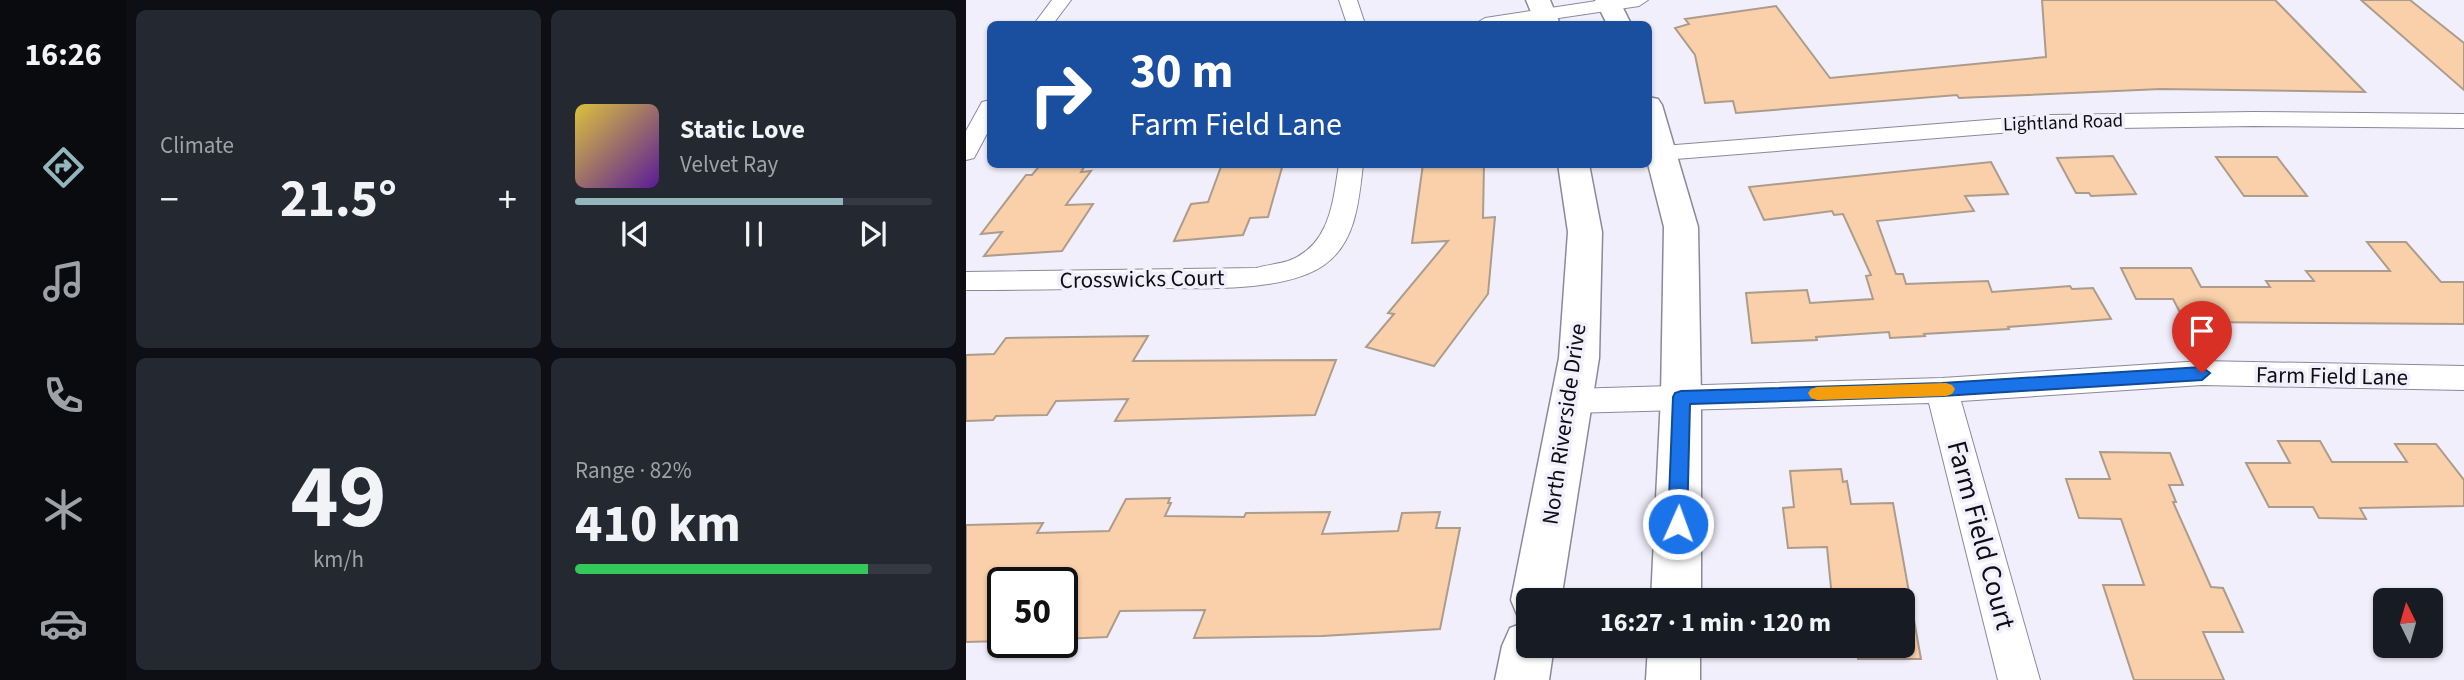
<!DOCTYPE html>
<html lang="en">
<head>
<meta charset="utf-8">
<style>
	body { margin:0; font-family:"Source Sans 3",sans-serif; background:#242831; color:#f1f3f6; height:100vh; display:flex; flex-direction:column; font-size:26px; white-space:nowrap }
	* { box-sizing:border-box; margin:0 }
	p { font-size:23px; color:#9ea1a6 }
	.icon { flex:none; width:38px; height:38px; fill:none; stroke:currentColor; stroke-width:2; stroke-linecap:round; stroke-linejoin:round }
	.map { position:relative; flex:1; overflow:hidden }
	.sheet { display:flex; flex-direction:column; gap:10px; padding:10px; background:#0d0f14; width:840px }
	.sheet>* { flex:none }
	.guide { position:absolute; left:21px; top:21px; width:665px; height:147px; border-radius:10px; box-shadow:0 2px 5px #0004; background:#1a4fa0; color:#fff; overflow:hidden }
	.needle { width:46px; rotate:355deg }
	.fabs { position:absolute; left:1407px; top:588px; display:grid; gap:14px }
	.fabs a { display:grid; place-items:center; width:70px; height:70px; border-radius:10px; background:#171b24; box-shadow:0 2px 5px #0004; font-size:35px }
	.speed { position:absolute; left:21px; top:567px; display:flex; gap:14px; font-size:35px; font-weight:700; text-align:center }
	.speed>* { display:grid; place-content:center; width:91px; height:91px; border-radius:50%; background:#171b24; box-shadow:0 2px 5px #0004; line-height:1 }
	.speed .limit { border:4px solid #111; border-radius:10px; background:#fff; color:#111 }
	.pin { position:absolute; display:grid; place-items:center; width:60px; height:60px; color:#fff; margin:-72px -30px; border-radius:50% 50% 50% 0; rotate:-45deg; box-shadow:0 0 7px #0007 }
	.pin .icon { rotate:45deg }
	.me { position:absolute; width:77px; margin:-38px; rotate:2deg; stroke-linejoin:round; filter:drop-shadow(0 0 5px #0008) }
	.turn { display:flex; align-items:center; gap:24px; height:147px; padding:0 28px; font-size:32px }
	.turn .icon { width:91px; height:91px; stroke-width:2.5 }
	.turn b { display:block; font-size:49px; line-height:60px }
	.big { font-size:52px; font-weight:700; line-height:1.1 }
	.sheet .tile { flex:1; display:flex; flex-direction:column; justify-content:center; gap:10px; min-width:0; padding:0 24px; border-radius:10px; background:#242831 }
	.sheet .dial { align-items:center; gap:0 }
	.dial b { font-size:91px; line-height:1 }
	.song { display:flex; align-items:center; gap:21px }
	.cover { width:84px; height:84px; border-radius:10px; background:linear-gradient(135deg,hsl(50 70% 55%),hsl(270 70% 35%)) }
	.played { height:7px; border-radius:4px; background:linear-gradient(90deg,#93b5bc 75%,#363941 75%) }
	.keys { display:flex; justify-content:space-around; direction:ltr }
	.heat { display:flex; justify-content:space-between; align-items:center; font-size:38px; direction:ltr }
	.charge { height:10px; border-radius:5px; background:linear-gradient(90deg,#34c759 82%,#363941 0) }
	.sheet .tiles { flex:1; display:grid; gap:10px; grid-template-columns:repeat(2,1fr) }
	.trip { position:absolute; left:550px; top:588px; width:399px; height:70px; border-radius:10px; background:#171b24; box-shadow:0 2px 5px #0004; font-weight:700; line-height:70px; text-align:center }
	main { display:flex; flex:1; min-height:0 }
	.dock { display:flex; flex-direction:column; width:126px; justify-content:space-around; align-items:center; background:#090b0e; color:#9ea1a6 }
	.dock .icon { width:49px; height:49px }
	.dock .selected { color:#93b5bc }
	.dock b { font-size:32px; color:#f1f3f6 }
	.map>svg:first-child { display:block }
</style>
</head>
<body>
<main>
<nav class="dock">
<b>16:26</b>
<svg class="icon selected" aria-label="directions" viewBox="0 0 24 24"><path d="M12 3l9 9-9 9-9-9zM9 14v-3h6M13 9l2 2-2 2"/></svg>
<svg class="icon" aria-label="music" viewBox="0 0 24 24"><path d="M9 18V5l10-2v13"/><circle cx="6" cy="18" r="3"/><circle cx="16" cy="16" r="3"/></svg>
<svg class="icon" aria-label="phone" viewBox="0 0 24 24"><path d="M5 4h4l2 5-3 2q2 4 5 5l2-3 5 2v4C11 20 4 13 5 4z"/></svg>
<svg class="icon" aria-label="climate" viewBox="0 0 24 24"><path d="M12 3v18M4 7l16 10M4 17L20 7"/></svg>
<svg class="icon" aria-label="car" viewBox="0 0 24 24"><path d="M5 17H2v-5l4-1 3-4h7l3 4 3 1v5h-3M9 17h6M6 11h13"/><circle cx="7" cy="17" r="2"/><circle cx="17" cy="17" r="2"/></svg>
</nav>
<section class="sheet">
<div class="tiles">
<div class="tile"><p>Climate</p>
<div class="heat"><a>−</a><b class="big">21.5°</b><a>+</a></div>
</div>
<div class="tile">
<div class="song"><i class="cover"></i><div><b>Static Love</b><p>Velvet Ray</p></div></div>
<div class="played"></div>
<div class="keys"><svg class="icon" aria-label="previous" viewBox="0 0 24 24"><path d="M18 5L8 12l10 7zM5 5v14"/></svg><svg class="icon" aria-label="pause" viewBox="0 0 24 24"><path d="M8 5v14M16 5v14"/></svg><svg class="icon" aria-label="next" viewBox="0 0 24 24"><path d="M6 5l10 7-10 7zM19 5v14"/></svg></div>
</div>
<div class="tile dial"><b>49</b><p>km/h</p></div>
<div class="tile"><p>Range · 82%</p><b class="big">410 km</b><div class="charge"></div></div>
</div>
</section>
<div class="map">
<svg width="1498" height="680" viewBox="0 0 1498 680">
	<rect width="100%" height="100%" fill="#f2effc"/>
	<g fill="#f9d0a9" stroke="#ac9c8c" stroke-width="2">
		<path d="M 1076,0 L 1309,0 L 1399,92 L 1195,89 L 993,98 L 991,95 L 770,113 L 767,101 L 739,103 L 729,55 L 709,28 L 723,24 L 719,19 L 810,6 L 864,78 L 1080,57 Z"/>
		<path d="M 1395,0 L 1444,0 L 1498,43 L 1498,90 Z"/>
		<path d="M 1147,156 L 1170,194 L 1125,196 L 1123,193 L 1110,193 L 1091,158 Z"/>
		<path d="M 1250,157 L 1311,157 L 1341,196 L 1278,196 Z"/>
		<path d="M 1025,162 L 1042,194 L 999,196 L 1008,211 L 911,221 L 930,274 L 937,274 L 940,284 L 1022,281 L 1026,292 L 1104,286 L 1106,289 L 1127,288 L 1145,319 L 1042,327 L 1043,329 L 958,334 L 959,336 L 924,338 L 923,332 L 850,337 L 851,340 L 786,343 L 780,293 L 841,290 L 844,303 L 907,299 L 900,276 L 905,275 L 877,214 L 868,215 L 866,211 L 798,220 L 783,187 Z"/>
		<path d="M 75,164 L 120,164 L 115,172 L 125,171 L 100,205 L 127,204 L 96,251 L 18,256 L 36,232 L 15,234 L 60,175 L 66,175 Z"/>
		<path d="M 256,164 L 317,164 L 302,217 L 284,218 L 277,235 L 208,241 L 225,204 L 242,202 Z"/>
		<path d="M 457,164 L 518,164 L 517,218 L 529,217 L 522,294 L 468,366 L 400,347 L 428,314 L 422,313 L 482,241 L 446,243 Z"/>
		<path d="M 1401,242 L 1440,242 L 1475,282 L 1498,282 L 1498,324 L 1219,322 L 1207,299 L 1170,299 L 1155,268 L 1225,268 L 1235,287 L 1304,287 L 1300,281 L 1348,281 L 1340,271 L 1424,271 Z"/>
		<path d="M 182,336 L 167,361 L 370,360 L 349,415 L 149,421 L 162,399 L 90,401 L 81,415 L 30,416 L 27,420 L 0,421 L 0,355 L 28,354 L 40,338 Z"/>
		<path d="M 1312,441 L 1354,441 L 1366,462 L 1441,462 L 1429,444 L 1470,444 L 1498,480 L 1498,506 L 1394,508 L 1400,519 L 1353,518 L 1347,507 L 1303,507 L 1280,463 L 1324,463 Z"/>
		<path d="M 1134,452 L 1204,453 L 1217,485 L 1203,485 L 1210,502 L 1207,502 L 1245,587 L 1257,588 L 1277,632 L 1237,632 L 1258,680 L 1168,680 L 1137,585 L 1178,585 L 1155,519 L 1113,518 L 1100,479 L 1144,479 Z"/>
		<path d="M 875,469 L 877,482 L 881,481 L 885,504 L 927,503 L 955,659 L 892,659 L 890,646 L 936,646 L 936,600 L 866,598 L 861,547 L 822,548 L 817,508 L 828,507 L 824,471 Z"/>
		<path d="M 204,498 L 202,503 L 205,503 L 199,516 L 278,517 L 280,513 L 364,512 L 356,534 L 432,531 L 436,513 L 474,512 L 470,528 L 494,528 L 474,629 L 356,636 L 228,638 L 239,610 L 154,611 L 141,637 L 96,639 L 96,583 L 37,583 L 37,641 L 0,642 L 0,525 L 77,523 L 71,533 L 143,531 L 160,499 Z"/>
	</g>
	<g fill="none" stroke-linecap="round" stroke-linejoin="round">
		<g stroke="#8d879b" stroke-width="2">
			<g id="minor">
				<path d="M 86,0 L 105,0 L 87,24 L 68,24 Z"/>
				<path d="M 373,0 L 391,0 L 399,24 L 381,24 Z"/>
				<path d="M 637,0 L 682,0 L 673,6 L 553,24 L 509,24 L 519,18 Z"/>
				<path d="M 24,100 L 24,128 L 8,158 L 0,160 L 0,131 L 16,102 Z"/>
				<path d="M 1287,112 L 1498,114 L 1498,128 L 1287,126 L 1085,129 L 697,160 L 689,158 L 685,153 L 689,148 L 697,146 L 1085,115 Z"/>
				<path d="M 373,164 L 397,164 C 393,200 390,243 358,265 C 316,295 221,287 170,288 C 113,289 57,290 0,290 L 0,272 L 290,268 C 301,265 312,264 322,261 C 364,246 367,202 373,164 Z"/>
				<path d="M 1236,361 L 1498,366 L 1498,390 L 1236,385 L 995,401 L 1074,680 L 1032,680 L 963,403 L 605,413 L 594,410 L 589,401 L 594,392 L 605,389 L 976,378 Z"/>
			</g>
		</g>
		<g stroke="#8d879b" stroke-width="3">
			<g id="secondary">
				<path d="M 560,0 L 584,0 L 594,24 L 570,24 Z"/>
				<path d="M 629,0 L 653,0 L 665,24 L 641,24 Z"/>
				<path d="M 682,97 L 692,99 L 696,105 L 732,227 L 735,397 L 735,600 L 685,600 L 695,397 L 698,227 L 682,164 Z"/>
				<path d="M 592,164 L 623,164 L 636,232 L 633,358 L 595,600 L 562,600 L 562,620 L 552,617 L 545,600 L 593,358 L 602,232 Z"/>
				<path d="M 562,621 L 562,646 L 588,646 L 583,680 L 529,680 L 536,646 L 544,628 Z"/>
				<path d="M 682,646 L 734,646 L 734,680 L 680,680 Z"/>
			</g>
		</g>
		<use href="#minor" fill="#fff" fill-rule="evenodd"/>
		<use href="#secondary" fill="#fff" fill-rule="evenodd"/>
	</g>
	<path fill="#1a73e8" stroke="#114b97" stroke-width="2" d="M 1236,367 L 1244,373 L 1236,380 L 976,396 L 724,404 L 721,524 L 719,530 L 712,533 L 705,530 L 702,524 L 707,397 L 709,393 L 715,391 L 976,383 Z"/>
	<path fill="#f59e0b" d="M 980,383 L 986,385 L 989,389 L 986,394 L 980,396 L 851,400 L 845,398 L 842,393 L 845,389 L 851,387 Z"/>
	<g text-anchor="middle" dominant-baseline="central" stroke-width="7" stroke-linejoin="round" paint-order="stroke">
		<g font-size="19" fill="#0f0d14" stroke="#f2effc">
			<text transform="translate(1097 123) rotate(-2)">Lightland Road</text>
		</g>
		<g font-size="23" fill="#0f0d14" stroke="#f2effc">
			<text transform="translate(176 279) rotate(-1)">Crosswicks Court</text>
			<text transform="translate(1366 376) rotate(1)">Farm Field Lane</text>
			<text transform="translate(598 424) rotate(-82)">North Riverside Drive</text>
		</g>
		<g font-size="28" fill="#0f0d14" stroke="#f2effc">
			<text transform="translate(1015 535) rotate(75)">Farm Field Court</text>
		</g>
	</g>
</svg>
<div class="fabs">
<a><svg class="needle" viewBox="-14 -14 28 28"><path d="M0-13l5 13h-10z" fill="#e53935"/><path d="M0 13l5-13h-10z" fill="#9ea1a6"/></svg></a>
</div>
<div class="speed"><div class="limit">50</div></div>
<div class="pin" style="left:1236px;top:373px;background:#d93025"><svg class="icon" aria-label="arrive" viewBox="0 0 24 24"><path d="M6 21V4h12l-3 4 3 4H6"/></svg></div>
<svg class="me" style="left:712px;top:524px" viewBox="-20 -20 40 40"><circle r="17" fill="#1a73e8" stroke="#fff" stroke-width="3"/><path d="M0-11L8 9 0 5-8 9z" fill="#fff"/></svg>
<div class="trip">16:27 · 1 min · 120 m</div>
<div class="guide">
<div class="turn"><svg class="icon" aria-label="right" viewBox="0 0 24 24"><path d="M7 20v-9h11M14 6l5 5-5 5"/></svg><div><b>30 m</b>Farm Field Lane</div></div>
</div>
</div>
</main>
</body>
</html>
